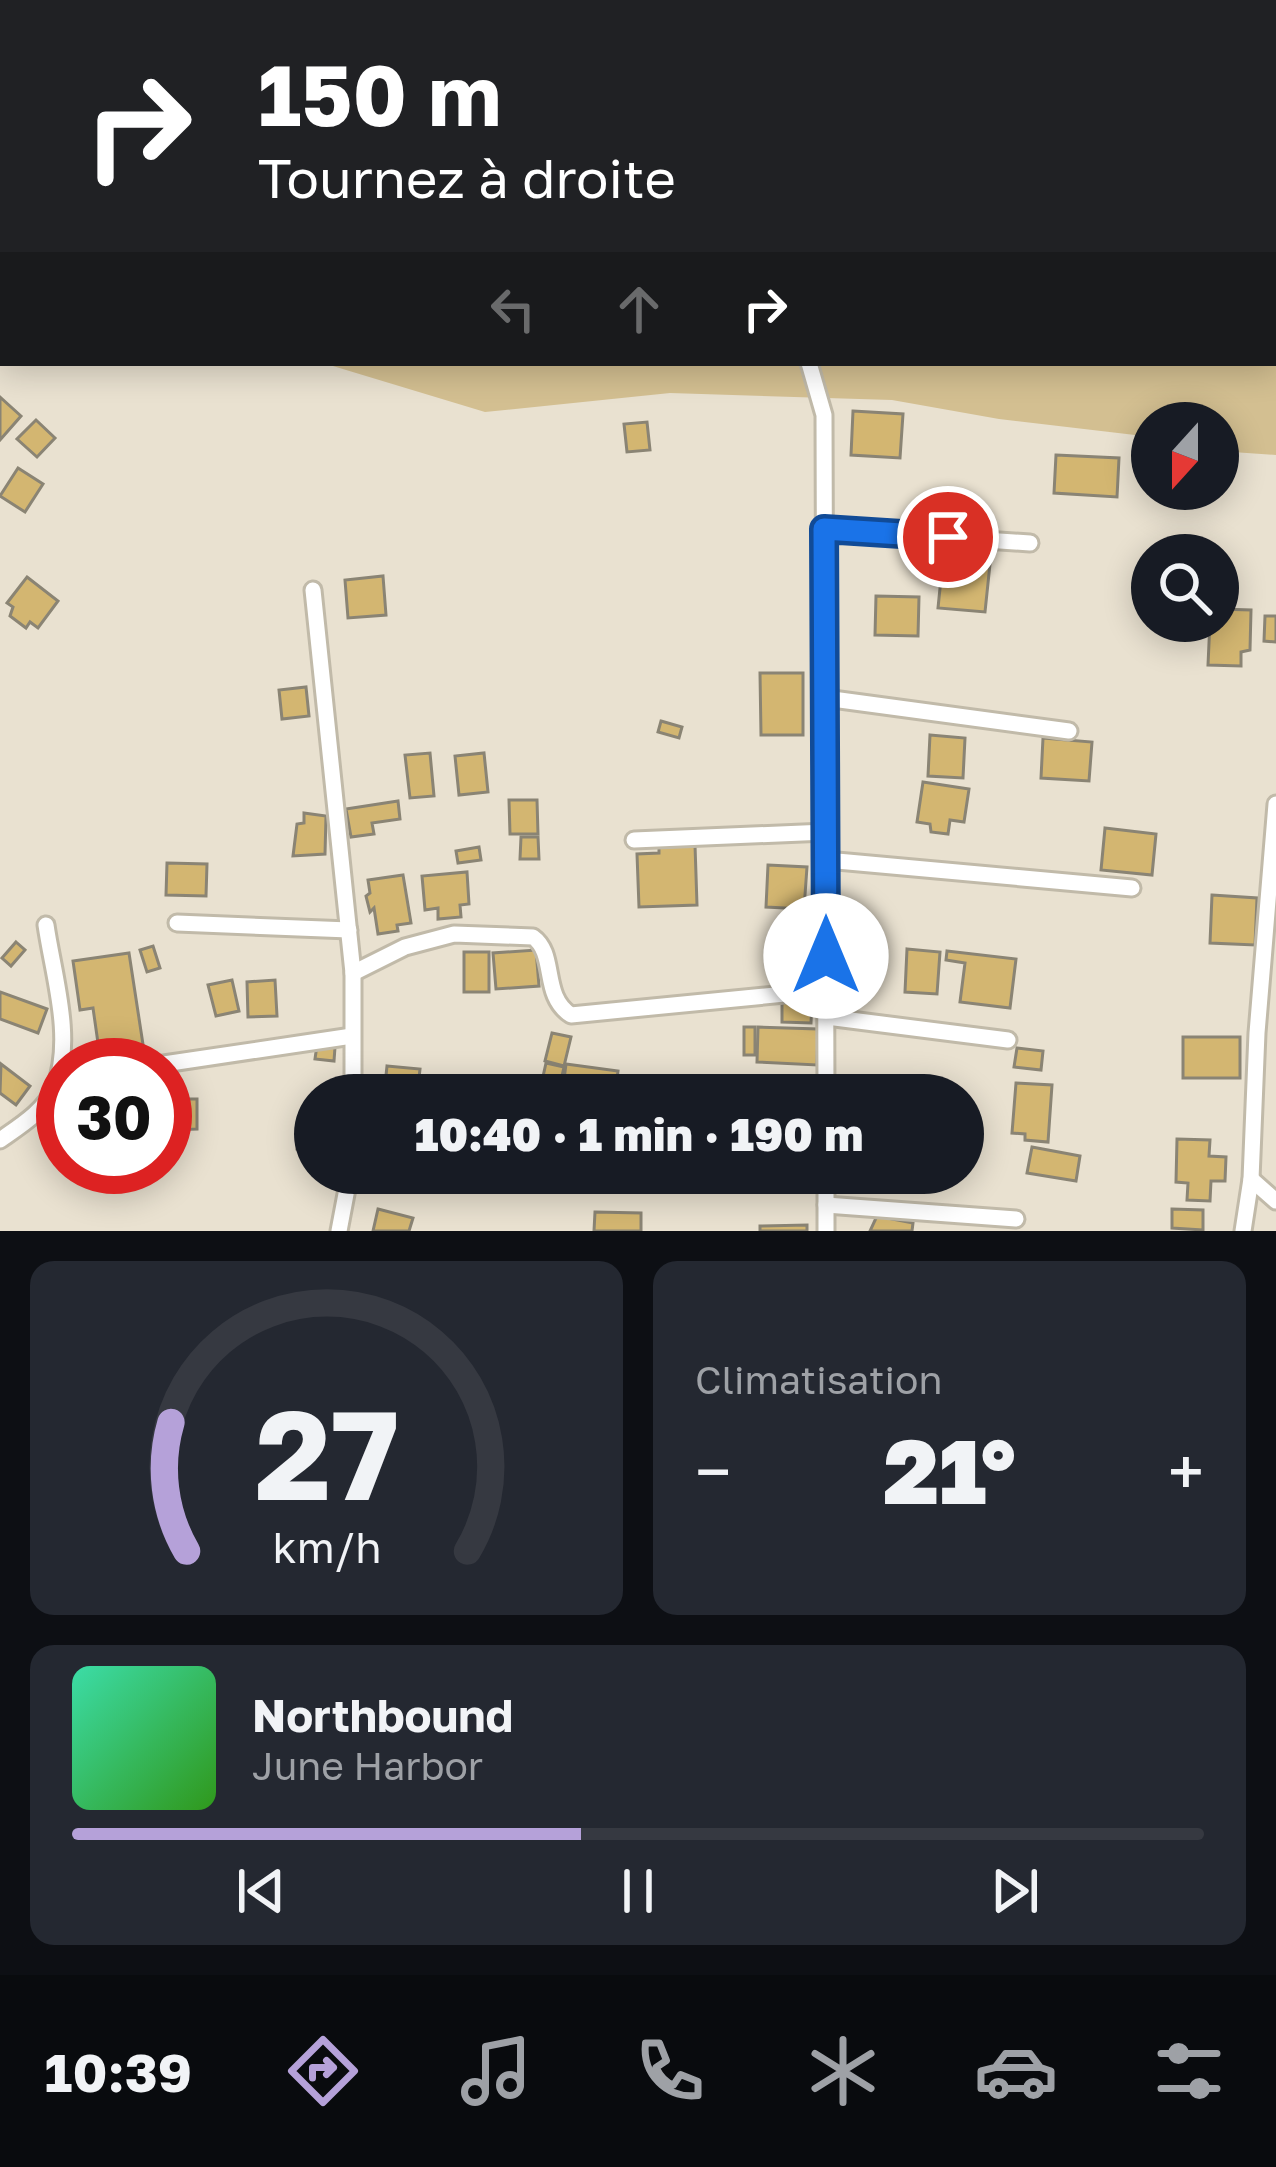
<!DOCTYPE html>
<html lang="fr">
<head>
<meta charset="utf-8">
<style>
	body { margin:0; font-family:"Golos Text",sans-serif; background:#242831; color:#f1f3f6; height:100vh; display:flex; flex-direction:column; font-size:45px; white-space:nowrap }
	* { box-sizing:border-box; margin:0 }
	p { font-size:39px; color:#9ea1a6 }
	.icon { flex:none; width:66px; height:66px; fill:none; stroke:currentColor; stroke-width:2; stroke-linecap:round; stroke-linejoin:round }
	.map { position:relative; height:1231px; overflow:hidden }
	.panel { display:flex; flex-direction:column; gap:30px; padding:30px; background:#0d0f14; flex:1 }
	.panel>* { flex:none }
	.top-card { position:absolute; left:0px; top:0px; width:1278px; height:366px; box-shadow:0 6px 30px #0003; background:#202124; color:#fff; overflow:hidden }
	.needle { width:78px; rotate:201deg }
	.tools { position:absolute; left:1131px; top:402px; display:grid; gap:24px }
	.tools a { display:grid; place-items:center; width:108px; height:108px; border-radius:50%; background:#171b24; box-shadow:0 6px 30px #0003; font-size:60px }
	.speed { position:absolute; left:36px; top:1038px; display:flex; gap:24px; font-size:60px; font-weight:700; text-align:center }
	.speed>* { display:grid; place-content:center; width:156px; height:156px; border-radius:50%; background:#171b24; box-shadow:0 6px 30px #0003; line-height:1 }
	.speed .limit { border:18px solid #d22; background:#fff; color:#111 }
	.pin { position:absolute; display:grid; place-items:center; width:102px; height:102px; color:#fff; margin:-51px; border:6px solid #fff; border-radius:50%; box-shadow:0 3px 12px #0007 }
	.me { position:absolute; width:132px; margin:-66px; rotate:0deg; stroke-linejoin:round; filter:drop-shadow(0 0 9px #0008) }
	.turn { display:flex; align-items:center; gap:42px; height:252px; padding:0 60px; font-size:54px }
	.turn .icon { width:156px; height:156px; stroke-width:2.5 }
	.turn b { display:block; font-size:84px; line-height:102px }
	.lanes { display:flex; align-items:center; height:114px; padding:0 60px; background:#0003; justify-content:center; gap:60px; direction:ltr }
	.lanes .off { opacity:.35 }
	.big { font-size:90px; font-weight:800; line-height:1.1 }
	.panel .widget { flex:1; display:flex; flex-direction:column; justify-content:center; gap:18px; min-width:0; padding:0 42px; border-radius:24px; background:#242831 }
	.panel .dial { align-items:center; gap:0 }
	.dial svg { height:312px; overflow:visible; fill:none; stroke:#363941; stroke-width:7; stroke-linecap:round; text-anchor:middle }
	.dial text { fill:#f1f3f6; stroke:none }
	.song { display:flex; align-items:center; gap:36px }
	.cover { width:144px; height:144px; border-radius:18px; background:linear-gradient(135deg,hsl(160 70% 55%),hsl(110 70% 35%)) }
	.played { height:12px; border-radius:6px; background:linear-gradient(90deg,#b5a1d9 45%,#363941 45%) }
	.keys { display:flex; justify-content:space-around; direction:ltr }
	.heat { display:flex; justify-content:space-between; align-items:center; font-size:66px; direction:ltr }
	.panel .tiles { flex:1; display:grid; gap:30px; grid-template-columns:1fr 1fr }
	.widget:last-child { grid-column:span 2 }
	.trip { position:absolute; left:294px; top:1074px; width:690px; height:120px; border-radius:60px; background:#171b24; box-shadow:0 6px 30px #0003; font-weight:800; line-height:120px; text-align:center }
	.tab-bar { display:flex; height:192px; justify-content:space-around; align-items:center; background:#090b0e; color:#9ea1a6 }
	.tab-bar .icon { width:84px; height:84px }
	.tab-bar .selected { color:#b5a1d9 }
	.tab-bar b { font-size:54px; color:#f1f3f6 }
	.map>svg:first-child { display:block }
</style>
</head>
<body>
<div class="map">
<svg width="1276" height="1231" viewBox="0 0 1276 1231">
	<rect width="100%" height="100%" fill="#e9e1d0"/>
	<path fill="#d3bf91" d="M 1276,271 L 1276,455 L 1218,451 L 1218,423 L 1152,423 L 1152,437 L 999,419 L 892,400 L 670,393 L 485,412 L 323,363 L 1275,363 Z"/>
	<g fill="#d3b671" stroke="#8a8474" stroke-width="3">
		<path d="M 0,397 L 21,416 L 0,440 Z"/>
		<path d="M 853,411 L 903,414 L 900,458 L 851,455 Z"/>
		<path d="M 36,420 L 55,438 L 37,457 L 17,439 Z"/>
		<path d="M 647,422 L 650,450 L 627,452 L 624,424 Z"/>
		<path d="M 1056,455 L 1119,458 L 1117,497 L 1054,493 Z"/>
		<path d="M 18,468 L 43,484 L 25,512 L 0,496 Z"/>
		<path d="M 943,559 L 990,564 L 985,612 L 938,608 Z"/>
		<path d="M 383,576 L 386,615 L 348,618 L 345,580 Z"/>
		<path d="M 27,577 L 58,601 L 38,628 L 30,622 L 26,628 L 10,616 L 13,607 L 7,603 Z"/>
		<path d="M 876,596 L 919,597 L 918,636 L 875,635 Z"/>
		<path d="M 1218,609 L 1251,610 L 1250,650 L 1241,652 L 1241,666 L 1208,665 L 1210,621 L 1218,621 Z"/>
		<path d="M 1265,616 L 1276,616 L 1276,642 L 1264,641 Z"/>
		<path d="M 760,673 L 803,673 L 803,735 L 761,735 Z"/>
		<path d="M 306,687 L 309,716 L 282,719 L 279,690 Z"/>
		<path d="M 661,721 L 682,727 L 679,738 L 658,732 Z"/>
		<path d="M 930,735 L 965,738 L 963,778 L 928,776 Z"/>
		<path d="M 1043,738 L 1092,742 L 1089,781 L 1041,778 Z"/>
		<path d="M 430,753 L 434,796 L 410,798 L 405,755 Z"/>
		<path d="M 484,753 L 488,792 L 459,795 L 455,756 Z"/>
		<path d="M 923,782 L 969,789 L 964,822 L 950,820 L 948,834 L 931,832 L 930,824 L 917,822 Z"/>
		<path d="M 509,800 L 537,800 L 538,834 L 510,834 Z"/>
		<path d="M 398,801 L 400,819 L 372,823 L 374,834 L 351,837 L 346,809 Z"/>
		<path d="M 304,813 L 326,816 L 325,854 L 293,856 L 297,824 L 304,823 Z"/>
		<path d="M 1105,828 L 1156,834 L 1152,875 L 1101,870 Z"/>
		<path d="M 521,837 L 538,837 L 539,859 L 520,859 Z"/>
		<path d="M 695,845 L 697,905 L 639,907 L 637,854 L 659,853 L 659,846 Z"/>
		<path d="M 479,847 L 481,860 L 458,863 L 456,851 Z"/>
		<path d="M 167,863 L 207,864 L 206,896 L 166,895 Z"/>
		<path d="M 768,865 L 807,867 L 804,909 L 766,907 Z"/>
		<path d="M 467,872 L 469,904 L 460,905 L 461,917 L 438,919 L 438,908 L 425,910 L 422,876 Z"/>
		<path d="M 403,875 L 411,923 L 397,925 L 398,931 L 378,934 L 374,908 L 370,912 L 366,896 L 370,893 L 368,880 Z"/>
		<path d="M 1212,895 L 1257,898 L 1255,945 L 1210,943 Z"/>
		<path d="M 796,913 L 816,914 L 815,957 L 795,956 Z"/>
		<path d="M 16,942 L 25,950 L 11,966 L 2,958 Z"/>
		<path d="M 153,946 L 160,968 L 147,972 L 140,950 Z"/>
		<path d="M 907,949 L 940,952 L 937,994 L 905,992 Z"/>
		<path d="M 536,950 L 539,986 L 496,989 L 493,953 Z"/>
		<path d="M 947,951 L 1016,959 L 1010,1008 L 960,1002 L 965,963 L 946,960 Z"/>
		<rect x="464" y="952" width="25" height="40"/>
		<path d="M 129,953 L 144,1051 L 100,1057 L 93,1008 L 80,1010 L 73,961 Z"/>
		<path d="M 232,980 L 239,1011 L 216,1016 L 208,985 Z"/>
		<path d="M 275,980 L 277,1016 L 248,1017 L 247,982 Z"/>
		<path d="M 0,992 L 47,1009 L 38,1033 L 0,1019 Z"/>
		<path d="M 782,1000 L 812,1001 L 811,1023 L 782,1022 Z"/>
		<rect x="744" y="1027" width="11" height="28"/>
		<path d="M 758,1027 L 818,1029 L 817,1065 L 757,1062 Z"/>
		<path d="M 552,1033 L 571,1037 L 564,1066 L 545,1061 Z"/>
		<rect x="1183" y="1037" width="57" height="41"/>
		<path d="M 317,1045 L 335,1047 L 334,1061 L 315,1059 Z"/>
		<path d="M 1017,1048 L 1043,1051 L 1041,1070 L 1014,1067 Z"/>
		<path d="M 546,1063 L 564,1067 L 560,1085 L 542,1081 Z"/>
		<path d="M 1,1064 L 30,1086 L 16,1105 L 0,1093 Z"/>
		<path d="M 566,1064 L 618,1071 L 615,1095 L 562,1095 Z"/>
		<path d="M 387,1066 L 420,1069 L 417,1095 L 384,1095 Z"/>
		<path d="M 1016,1083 L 1052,1085 L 1048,1142 L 1025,1140 L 1025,1134 L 1012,1133 Z"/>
		<path d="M 165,1099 L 197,1099 L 197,1129 L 165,1130 Z"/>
		<path d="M 303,1112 L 315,1114 L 315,1152 L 297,1149 Z"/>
		<path d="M 1177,1139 L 1210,1140 L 1209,1156 L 1226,1157 L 1225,1181 L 1211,1181 L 1210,1201 L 1187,1200 L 1188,1183 L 1176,1182 Z"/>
		<path d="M 1032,1147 L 1080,1156 L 1076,1181 L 1027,1173 Z"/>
		<path d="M 378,1209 L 413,1218 L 409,1231 L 373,1231 Z"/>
		<path d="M 1172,1209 L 1203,1210 L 1203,1230 L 1172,1228 Z"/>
		<path d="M 595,1212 L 641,1213 L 641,1231 L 594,1231 Z"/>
		<path d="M 877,1216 L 913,1223 L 912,1231 L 870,1231 Z"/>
		<path d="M 807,1225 L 807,1231 L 760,1231 L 760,1226 Z"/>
	</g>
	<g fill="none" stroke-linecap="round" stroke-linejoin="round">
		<g stroke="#c1baa9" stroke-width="21">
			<g id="street">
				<path d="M 803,3 L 804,0"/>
				<path d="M 1108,3 L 1108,0"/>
				<path d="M 1212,3 L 1214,0"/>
				<path d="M 809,363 L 824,415 L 826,1095"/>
				<path d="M 824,529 L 1030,543"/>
				<path d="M 313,590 L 353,973 L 353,1095"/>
				<path d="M 825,698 L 1069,731"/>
				<path d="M 634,840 L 826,832"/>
				<path d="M 826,860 L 1132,888"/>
				<path d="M 177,923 L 349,930"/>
				<path d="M 353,973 L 405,947 L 454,934 L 533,937 C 557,954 541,996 571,1015 L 816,991 L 827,1004"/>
				<path d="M 827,1017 L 1008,1040"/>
				<path d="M 157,1065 L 352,1036"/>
				<path d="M 0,1140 C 20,1126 45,1111 55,1087 C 74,1038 53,974 46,925"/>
				<path d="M 1251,1179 L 1276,1201"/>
				<path d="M 826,1205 L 1016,1219"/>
				<path d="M 339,1231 L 350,1173"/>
				<path d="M 826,1231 L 826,1173"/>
				<path d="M 1243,1231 L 1251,1179 L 1257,1033 L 1276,804"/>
			</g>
		</g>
		<use href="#street" stroke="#fff" stroke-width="15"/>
	</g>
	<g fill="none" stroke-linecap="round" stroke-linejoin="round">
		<g stroke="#114b97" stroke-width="30">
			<path id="route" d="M 826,956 L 824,529 L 948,537"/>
		</g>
		<use href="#route" stroke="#1a73e8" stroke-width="21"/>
	</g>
</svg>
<div class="tools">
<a><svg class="needle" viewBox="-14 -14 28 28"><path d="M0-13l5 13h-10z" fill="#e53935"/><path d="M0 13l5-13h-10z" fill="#9ea1a6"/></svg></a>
<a><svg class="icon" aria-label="search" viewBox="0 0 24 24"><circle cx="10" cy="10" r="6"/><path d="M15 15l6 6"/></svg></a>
</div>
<div class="speed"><div class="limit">30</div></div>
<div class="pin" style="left:948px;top:537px;background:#d93025"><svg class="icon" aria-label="arrive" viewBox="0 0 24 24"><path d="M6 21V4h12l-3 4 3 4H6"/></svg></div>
<svg class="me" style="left:826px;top:956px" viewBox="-20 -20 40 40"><circle r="19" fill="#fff"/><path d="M0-13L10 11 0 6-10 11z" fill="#1a73e8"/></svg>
<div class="trip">10:40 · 1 min · 190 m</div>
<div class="top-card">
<div class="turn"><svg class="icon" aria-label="right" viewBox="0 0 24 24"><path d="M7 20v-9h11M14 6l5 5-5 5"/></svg><div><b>150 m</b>Tournez à droite</div></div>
<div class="lanes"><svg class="icon off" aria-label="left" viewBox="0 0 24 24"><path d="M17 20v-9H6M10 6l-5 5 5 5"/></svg><svg class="icon off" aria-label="ahead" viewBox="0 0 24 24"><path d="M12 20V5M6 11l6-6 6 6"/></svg><svg class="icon" aria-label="right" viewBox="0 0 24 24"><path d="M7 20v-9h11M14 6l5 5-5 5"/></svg></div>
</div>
</div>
<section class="panel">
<div class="tiles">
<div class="widget dial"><svg viewBox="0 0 100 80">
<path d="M14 69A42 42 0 1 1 86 69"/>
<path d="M14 69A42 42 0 0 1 10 36" stroke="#b5a1d9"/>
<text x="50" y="56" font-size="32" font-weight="700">27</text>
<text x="50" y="72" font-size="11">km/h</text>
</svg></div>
<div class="widget"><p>Climatisation</p>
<div class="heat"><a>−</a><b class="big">21°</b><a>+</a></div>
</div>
<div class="widget">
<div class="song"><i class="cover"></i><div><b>Northbound</b><p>June Harbor</p></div></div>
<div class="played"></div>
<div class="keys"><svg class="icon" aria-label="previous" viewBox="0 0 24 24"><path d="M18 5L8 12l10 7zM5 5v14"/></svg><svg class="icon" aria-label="pause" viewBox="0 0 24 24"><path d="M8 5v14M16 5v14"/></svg><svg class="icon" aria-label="next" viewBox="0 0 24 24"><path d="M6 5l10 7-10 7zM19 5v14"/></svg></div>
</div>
</div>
</section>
<nav class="tab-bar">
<b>10:39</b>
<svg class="icon selected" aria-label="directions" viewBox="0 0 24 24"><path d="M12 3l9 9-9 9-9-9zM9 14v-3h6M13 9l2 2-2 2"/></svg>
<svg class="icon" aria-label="music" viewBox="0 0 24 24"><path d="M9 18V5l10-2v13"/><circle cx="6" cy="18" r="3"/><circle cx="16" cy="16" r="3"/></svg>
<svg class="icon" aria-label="phone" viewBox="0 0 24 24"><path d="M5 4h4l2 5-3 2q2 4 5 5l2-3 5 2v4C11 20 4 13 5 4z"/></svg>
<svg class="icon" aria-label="climate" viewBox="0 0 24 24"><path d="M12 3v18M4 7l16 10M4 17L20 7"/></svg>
<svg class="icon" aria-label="car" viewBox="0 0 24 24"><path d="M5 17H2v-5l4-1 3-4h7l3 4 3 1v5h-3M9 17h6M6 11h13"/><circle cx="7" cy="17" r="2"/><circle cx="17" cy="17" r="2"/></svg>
<svg class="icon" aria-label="filters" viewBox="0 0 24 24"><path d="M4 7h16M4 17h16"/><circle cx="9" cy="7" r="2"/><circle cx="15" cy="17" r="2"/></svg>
</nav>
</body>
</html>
